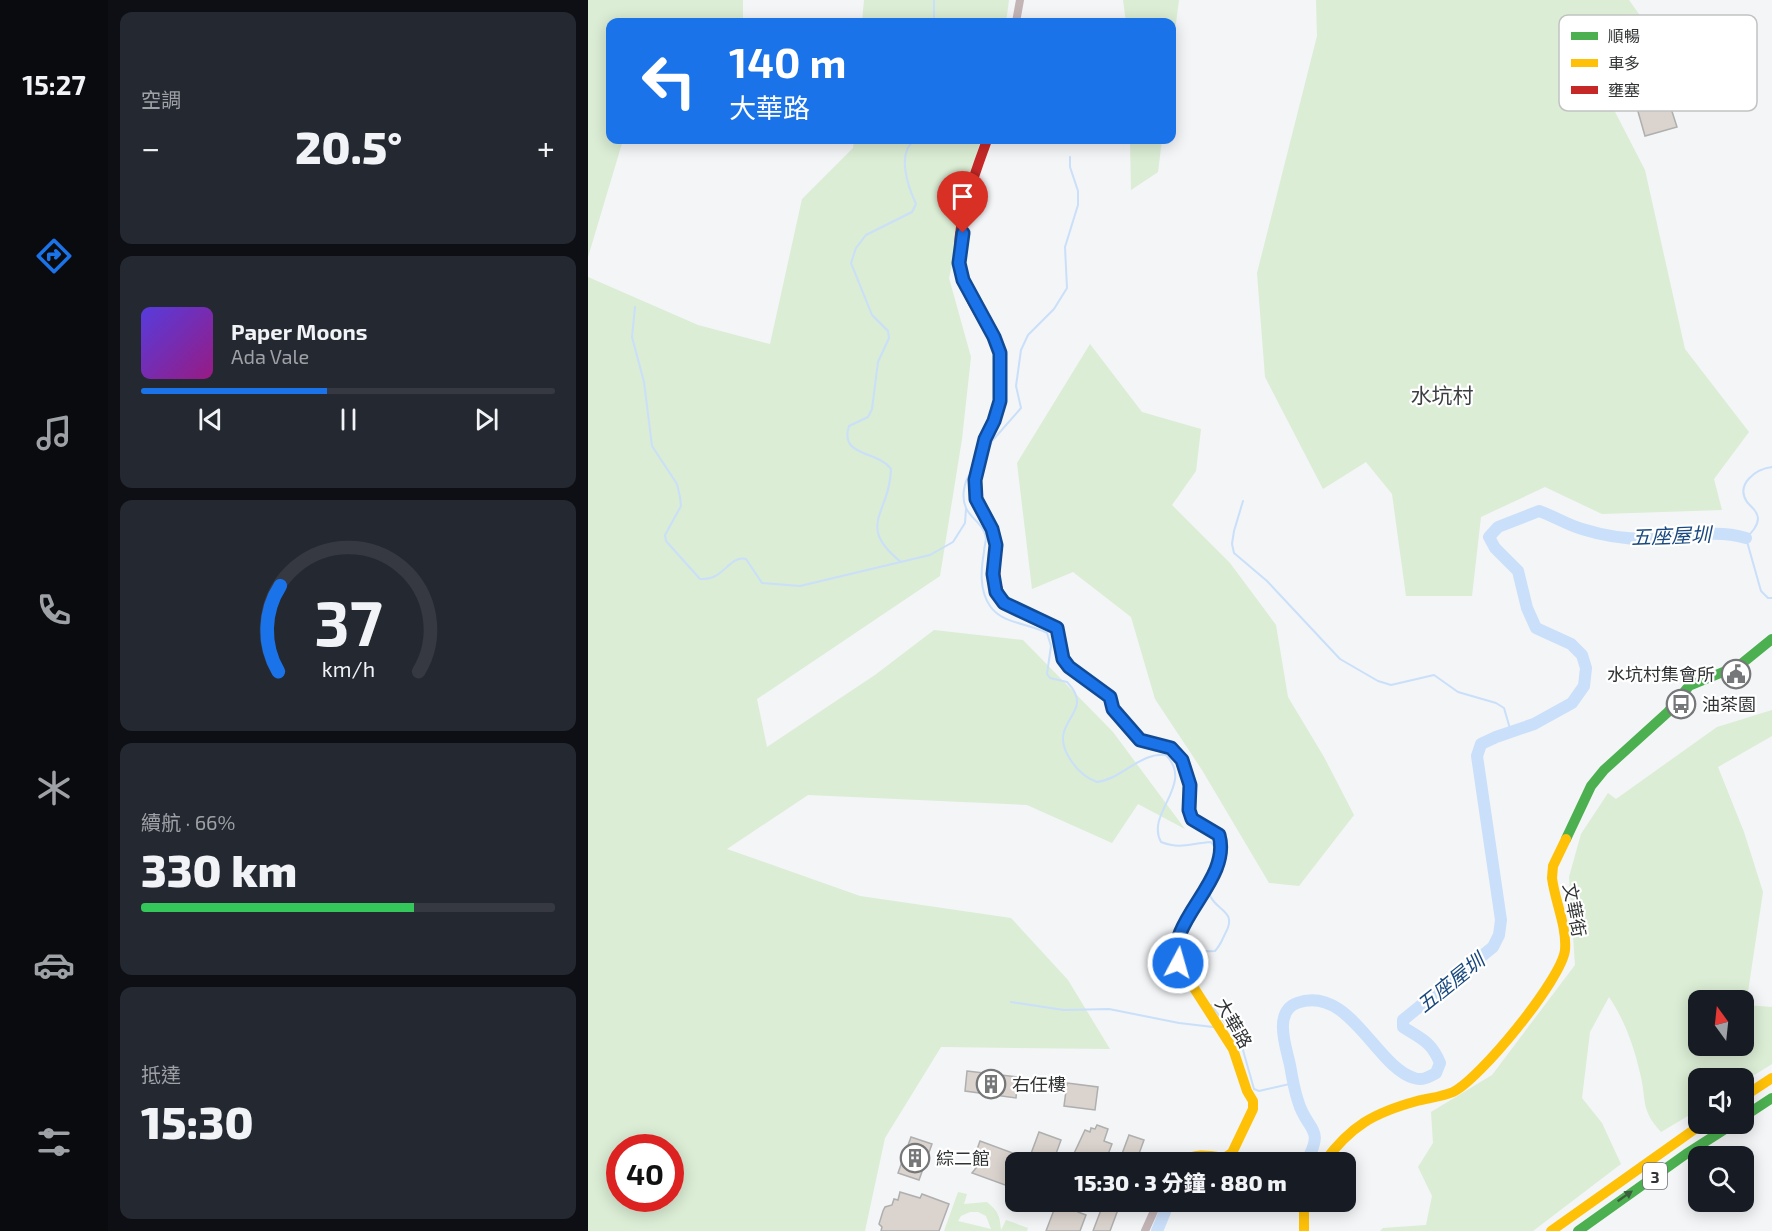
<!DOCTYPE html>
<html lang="zh-TW">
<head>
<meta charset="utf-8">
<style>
	body { margin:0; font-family:"Exo 2","Noto Sans TC",sans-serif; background:#242831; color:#f1f3f6; height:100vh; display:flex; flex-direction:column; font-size:22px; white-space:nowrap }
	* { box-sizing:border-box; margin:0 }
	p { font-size:20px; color:#9ea1a6 }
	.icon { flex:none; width:33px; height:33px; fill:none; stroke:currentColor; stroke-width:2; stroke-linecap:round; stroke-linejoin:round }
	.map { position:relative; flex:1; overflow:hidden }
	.drawer { display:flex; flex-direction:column; gap:12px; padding:12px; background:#0d0f14; width:480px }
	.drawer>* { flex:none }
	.guide { position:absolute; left:18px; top:18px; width:570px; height:126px; border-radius:12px; box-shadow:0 3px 15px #0003; background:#1a73e8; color:#fff; overflow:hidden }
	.needle { width:39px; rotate:345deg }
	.fabs { position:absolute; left:1100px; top:990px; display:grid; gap:12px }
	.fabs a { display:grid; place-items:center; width:66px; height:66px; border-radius:12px; background:#171b24; box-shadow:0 3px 15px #0003; font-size:30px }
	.speed { position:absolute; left:18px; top:1134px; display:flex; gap:12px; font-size:30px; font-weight:700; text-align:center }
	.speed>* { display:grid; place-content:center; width:78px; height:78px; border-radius:50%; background:#171b24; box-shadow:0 3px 15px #0003; line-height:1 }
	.speed .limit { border:9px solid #d22; background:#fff; color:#111 }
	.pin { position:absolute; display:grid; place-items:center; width:51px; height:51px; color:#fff; margin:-62px -26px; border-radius:50% 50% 50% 0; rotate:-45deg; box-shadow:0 0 6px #0007 }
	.pin .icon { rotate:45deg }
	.me { position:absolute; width:66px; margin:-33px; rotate:6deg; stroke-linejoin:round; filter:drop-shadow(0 0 4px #0008) }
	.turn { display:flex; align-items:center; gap:21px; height:126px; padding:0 24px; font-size:27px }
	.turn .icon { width:78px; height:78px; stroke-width:2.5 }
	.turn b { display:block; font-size:42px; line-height:51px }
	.big { font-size:45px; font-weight:800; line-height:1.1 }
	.drawer .card { flex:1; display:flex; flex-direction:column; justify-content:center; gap:9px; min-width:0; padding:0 21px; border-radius:12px; background:#242831 }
	.drawer .dial { align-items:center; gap:0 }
	.dial svg { height:156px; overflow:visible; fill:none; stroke:#363941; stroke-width:7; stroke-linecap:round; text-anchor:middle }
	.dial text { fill:#f1f3f6; stroke:none }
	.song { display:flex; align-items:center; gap:18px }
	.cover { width:72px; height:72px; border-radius:9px; background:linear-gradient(135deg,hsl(250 70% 55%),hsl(310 70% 35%)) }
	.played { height:6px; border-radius:3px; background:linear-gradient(90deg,#1a73e8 45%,#363941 45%) }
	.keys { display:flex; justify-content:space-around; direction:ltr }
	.heat { display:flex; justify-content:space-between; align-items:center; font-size:33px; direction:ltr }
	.charge { height:9px; border-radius:4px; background:linear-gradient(90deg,#34c759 66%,#363941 0) }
	.trip { position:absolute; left:417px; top:1152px; width:351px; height:60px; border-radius:12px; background:#171b24; box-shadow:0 3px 15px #0003; font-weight:800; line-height:60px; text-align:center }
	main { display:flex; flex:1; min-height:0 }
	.dock { display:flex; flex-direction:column; width:108px; justify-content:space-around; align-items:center; background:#090b0e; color:#9ea1a6 }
	.dock .icon { width:42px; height:42px }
	.dock .on { color:#1a73e8 }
	.dock b { font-size:27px; color:#f1f3f6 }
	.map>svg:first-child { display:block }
</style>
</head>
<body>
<main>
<nav class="dock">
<b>15:27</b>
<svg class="icon on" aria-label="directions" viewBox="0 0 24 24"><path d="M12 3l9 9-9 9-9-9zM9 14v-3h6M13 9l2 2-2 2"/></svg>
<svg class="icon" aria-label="music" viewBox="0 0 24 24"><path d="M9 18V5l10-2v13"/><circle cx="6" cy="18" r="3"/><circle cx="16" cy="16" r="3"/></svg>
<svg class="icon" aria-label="phone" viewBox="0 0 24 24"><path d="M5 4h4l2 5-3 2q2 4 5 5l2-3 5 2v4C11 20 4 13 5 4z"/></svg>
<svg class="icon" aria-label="climate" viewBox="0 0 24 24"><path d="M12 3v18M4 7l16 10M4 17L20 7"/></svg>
<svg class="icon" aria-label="car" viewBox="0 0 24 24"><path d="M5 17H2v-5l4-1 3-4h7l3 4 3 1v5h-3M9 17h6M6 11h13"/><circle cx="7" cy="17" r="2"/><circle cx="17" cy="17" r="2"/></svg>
<svg class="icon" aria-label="filters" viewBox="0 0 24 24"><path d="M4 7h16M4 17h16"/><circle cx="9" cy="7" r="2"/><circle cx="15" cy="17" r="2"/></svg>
</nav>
<section class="drawer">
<div class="card"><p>空調</p>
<div class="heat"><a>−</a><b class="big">20.5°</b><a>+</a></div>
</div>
<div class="card">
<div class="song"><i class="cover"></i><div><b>Paper Moons</b><p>Ada Vale</p></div></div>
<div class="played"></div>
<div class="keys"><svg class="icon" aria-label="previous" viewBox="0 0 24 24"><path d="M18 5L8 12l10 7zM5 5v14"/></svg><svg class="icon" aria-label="pause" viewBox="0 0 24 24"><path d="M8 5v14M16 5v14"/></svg><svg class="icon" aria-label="next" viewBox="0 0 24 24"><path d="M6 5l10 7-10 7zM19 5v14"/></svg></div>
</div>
<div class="card dial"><svg viewBox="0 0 100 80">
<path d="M14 69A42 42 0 1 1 86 69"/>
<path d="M14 69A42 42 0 0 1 15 25" stroke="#1a73e8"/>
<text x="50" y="56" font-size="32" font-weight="700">37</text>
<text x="50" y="72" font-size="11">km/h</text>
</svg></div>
<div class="card"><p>續航 · 66%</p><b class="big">330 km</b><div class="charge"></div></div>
<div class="card"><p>抵達</p><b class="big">15:30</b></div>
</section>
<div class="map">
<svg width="1184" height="1231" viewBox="0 0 1184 1231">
	<rect width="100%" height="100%" fill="#f3f5f7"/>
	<g fill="#dbedd5" fill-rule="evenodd">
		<path d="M 0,0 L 155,0 L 155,22 L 22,22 L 22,140 L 35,140 L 0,257 Z"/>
		<path d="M 276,0 L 421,0 L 418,22 L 274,22 Z"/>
		<path d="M 535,0 L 591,0 L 584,54 L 584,22 L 538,22 Z"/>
		<path d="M 728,0 L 1041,0 L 1056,21 L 1007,73 L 1057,170 L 1097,349 L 1161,432 L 1126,479 L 1134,510 L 1014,514 L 957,487 L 893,517 L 884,596 L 818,596 L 804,494 L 778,462 L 735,489 L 677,377 L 669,273 L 729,36 Z"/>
		<path d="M 266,140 L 392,140 L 361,278 L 383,357 L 374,439 L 352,576 L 169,699 L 179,747 L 287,675 L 346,630 L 435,640 L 525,732 L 597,829 L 550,804 L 524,843 L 439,805 L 220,795 L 139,849 L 272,896 L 423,918 L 480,980 L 522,1049 L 353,1047 L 297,1138 L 277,1231 L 0,1231 L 0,277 L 110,325 L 182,344 L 214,199 L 265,148 ZM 32,1148 L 82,1148 L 82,1198 L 32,1198 Z"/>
		<path d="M 542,140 L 574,140 L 570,172 L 543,190 Z"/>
		<path d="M 502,344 L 554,412 L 613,429 L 608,471 L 584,505 L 642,563 L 688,625 L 700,697 L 736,757 L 766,815 L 711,886 L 681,883 L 614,770 L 567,699 L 543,617 L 485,572 L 444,589 L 429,463 Z"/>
		<path d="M 1184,710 L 1184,736 L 1130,767 L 1156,832 L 1175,892 L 1158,1005 L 1184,1007 L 1184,1064 L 1155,1082 L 1155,1078 L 1110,1078 L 1110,1110 L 1073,1132 C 1052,1109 1059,1101 1052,1073 C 1046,1046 1036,1019 1021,997 L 1002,1032 L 994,1098 L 1014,1123 L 1033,1164 L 945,1231 L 792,1231 L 795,1228 L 838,1225 L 844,1196 L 830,1167 L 845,1143 L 843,1112 L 904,1075 L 987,965 L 981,877 L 993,834 L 1020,793 L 1028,799 L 1129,727 ZM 1110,1000 L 1155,1000 L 1155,1046 L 1110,1046 Z"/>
		<path d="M 370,1192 L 379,1194 L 376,1204 L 399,1202 C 410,1211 412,1216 413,1230 L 418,1220 L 440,1228 L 439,1231 L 356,1231 ZM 382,1212 L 390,1212 L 398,1216 L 403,1229 L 370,1221 L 373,1216 Z"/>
	</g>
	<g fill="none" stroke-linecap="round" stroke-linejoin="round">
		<g stroke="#cadff9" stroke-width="2">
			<path d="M 346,22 L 346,0"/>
			<path d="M 47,307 L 44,337 L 56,382 L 64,446 L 89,484 L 92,497 L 93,506 L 77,535 L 78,541 L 112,579 C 136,581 141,555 158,559 L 174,583 L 212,586 L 342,555 L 365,542 L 377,523 L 378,509"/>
			<path d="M 397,457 L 404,441 L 433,408 L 428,386 L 433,350 L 440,335 L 466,309 L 479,288 L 477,247 L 490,205 L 490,191 L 482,167 L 482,157"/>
			<path d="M 1184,467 C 1168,469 1147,484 1159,502 C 1164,508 1169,510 1170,518 C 1170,526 1164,532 1158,538 L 1173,591 L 1180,598 L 1184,598"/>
			<path d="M 383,473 C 376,481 373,497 378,508 C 383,519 396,524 398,538 C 398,542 396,547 396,552 C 393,569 391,590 402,606 C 414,624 441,623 459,633 L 463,646 L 459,674 L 462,678 L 479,682 C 511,715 454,720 484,762 C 490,771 498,778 509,782 C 534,779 552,752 578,755 C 607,785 557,813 573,842 C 594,850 603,843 623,842 L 628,849"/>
			<path d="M 655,501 L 646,531 L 644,544 L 646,553 L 679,581 L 752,659 L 790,681 L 803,685 L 846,675 L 870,692 L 908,703 L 916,708 L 923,732"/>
			<path d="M 313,562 C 267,525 302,514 303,469 C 289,450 251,457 261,426 L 280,417 L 284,409 L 290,362 L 301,338 L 300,331 L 284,315 L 263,263 L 268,248 L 278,235 L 324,212 L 328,204 C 320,187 308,152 327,140"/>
			<path d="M 594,957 C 603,948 615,952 627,951 C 632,946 634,940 637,934 C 651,909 626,912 620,891"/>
			<path d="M 423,1002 L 476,1010 L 521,1009 L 591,1023 L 625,1027"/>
			<path d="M 623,1005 L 653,1043 L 666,1089 L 671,1091 L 706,1083"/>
		</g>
		<g stroke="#cadff9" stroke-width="12">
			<path d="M 602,1162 L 615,1162"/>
			<path d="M 718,1162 C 738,1127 719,1132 710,1101 C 706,1089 704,1077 702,1065 C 698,1047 685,1012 709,1003 C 761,984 788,1067 826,1078 C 834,1081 841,1077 848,1073 L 852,1063 C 843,1041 833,1039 815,1027 L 815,1020 L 905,947 L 911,935 L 913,920 L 889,756 L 893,744 L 908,737 L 946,724 L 984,703 L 996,686 L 998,668 L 994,655 L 983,644 L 948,628 L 939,608 L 930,571 L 907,548 L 901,537 L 910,527 L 951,511 C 966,516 979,525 994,529 C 1013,535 1037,539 1058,539 C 1093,539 1124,528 1158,538"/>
			<path d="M 569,1231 L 581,1202"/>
		</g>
	</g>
	<g fill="#dbd3cd" stroke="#aeafaf" stroke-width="1.5">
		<path d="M 1080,99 L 1089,127 L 1057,136 L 1049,108 Z"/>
		<path d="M 379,1071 L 430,1077 L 428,1098 L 377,1091 Z"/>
		<path d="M 479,1083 L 510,1087 L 507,1110 L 476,1106 Z"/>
		<path d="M 509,1125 L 520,1129 L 516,1141 L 524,1144 L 519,1157 L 512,1154 L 509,1162 L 482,1162 L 497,1130 L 502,1132 L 503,1128 L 507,1129 Z"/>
		<path d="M 451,1132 L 473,1140 L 465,1162 L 428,1162 L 428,1189 L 384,1173 L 388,1168 L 383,1166 L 392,1141 L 441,1159 Z"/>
		<path d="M 541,1135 L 556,1140 L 548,1162 L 531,1162 Z"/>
		<path d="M 323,1137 L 344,1144 L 331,1180 L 310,1173 Z"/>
		<path d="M 312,1192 L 332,1198 L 334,1194 L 361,1204 L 351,1231 L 293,1231 L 294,1227 L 291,1224 L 295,1211 L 297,1207 L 304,1205 L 306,1199 L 310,1200 Z"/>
		<path d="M 469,1202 L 490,1202 L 489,1205 L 492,1206 L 490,1212 L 498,1215 L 492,1231 L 458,1231 Z"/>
		<path d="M 516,1202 L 531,1207 L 522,1231 L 505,1231 Z"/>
	</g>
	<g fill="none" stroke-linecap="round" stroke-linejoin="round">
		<g stroke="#c3b4b6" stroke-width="8">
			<path d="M 428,22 L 432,0"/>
			<path d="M 557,1231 L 570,1202"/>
		</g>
		<g stroke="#4caf50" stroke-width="10">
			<path d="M 414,598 L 429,610 L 469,628 L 475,659 L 481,667 L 522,697 L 525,709 L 552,740 L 583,749 L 594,760 L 602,785 L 601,810 L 604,819 L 631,835 C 633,859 626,876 614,896"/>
			<path d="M 978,839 L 1003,786 L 1016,770 L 1080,712 L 1101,686 L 1152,665 L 1184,639"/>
			<path d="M 1155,1117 L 1184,1098"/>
			<path d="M 990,1231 L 1098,1154 L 1145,1124"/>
		</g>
		<g stroke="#ffc107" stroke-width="10">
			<path d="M 1155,1097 L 1184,1078"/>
			<path d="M 592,1162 C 608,1153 618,1155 636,1158 L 644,1153 L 665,1109 L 665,1101 L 659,1091 L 645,1049 L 590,963 C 587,936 600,918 614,896"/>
			<path d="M 736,1162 C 763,1126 785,1113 829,1101 C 841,1098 853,1097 865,1092 C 891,1080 974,979 977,950 C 979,926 967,902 964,878 L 965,866 L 978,839"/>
			<path d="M 716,1202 L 716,1231"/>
			<path d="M 963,1231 L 1114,1124"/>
		</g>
		<path stroke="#c62828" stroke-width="10" d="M 399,140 C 383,185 358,244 379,291 C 391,319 412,336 413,369 C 413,386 413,403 407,419 C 400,439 388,458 387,480 C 386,504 404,521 408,545 C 410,566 402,577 414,598"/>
	</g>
	<defs><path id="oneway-solid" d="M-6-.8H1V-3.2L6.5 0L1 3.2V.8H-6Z" transform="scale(1.5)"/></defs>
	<use fill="#3a5e3e" href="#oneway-solid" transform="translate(1037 1196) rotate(-35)"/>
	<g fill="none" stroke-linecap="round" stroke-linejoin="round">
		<g stroke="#114b97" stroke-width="15">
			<path id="route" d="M 375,233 L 371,263 L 375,280 L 406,337 L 412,353 L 412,401 L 406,421 L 397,439 L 387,480 L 388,499 L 404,529 L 408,545 L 405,574 L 408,592 L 416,603 L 469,628 L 475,659 L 481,667 L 522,697 L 525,709 L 552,740 L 583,748 L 594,760 L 602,785 L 601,810 L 604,819 L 631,835 C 644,881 577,921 590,963"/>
		</g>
		<use href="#route" stroke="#1a73e8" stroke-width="10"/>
	</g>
	<defs>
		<g id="civic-ring" transform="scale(1.5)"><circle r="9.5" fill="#fff" stroke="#757778" stroke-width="1.5"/><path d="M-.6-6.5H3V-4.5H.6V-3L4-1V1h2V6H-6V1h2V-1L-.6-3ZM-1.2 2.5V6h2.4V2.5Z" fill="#757778"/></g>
		<g id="bus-ring" transform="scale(1.5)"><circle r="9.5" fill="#fff" stroke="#757778" stroke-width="1.5"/><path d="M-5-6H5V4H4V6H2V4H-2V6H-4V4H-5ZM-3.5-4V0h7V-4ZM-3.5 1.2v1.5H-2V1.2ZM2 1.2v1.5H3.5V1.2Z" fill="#757778"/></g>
		<g id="building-ring" transform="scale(1.5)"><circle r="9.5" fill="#fff" stroke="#757778" stroke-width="1.5"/><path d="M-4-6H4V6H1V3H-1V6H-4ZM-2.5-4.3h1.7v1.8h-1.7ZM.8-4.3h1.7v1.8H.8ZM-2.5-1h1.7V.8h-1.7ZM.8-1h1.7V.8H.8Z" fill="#757778"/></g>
	</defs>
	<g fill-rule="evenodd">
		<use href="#civic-ring" x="1148" y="674"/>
		<use href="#bus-ring" x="1093" y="704"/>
		<use href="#building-ring" x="403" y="1084"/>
		<use href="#building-ring" x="327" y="1158"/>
	</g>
	<g text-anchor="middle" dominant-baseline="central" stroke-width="4.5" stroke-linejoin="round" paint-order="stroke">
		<rect fill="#fff" stroke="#6f7071" stroke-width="1.5" x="1055" y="1163" width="24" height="26" rx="4.5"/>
		<g font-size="16" font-weight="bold" fill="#313334">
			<text x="1067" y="1176">3</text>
		</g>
		<g font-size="18" fill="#313334" stroke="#fff" text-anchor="start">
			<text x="1127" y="674" text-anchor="end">水坑村集會所</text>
			<text x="1114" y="704">油茶園</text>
			<text x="424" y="1084">右任樓</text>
			<text x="348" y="1158">綜二館</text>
		</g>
		<g font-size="18" fill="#313334" stroke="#fff">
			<text transform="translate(987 910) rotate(79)">文華街</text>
			<text transform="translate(646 1023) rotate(60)">大華路</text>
		</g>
		<g font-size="20" font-style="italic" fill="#18487e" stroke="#fff">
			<text transform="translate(1083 535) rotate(-2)">五座屋圳</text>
			<text transform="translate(862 982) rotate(-39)">五座屋圳</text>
		</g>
		<g font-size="21" fill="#3c3f41" stroke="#fff">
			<text x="854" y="394">水坑村</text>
		</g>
	</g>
	<rect x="971" y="15" width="198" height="96" rx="9" fill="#fff" stroke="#c1c2c2" stroke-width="1.5"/>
	<rect x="983" y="32" width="27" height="8" fill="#4caf50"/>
	<rect x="983" y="59" width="27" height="8" fill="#ffc107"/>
	<rect x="983" y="86" width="27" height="8" fill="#c62828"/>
	<g font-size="16" fill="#313334">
		<text x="1020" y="42">順暢</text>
		<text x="1020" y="69">車多</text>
		<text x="1020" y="96">壅塞</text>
	</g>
</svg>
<div class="fabs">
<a><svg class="needle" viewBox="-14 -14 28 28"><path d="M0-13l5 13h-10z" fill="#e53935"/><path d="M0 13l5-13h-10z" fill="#9ea1a6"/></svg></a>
<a><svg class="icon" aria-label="sound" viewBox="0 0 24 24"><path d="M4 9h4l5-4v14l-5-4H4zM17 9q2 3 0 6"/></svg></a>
<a><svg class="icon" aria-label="search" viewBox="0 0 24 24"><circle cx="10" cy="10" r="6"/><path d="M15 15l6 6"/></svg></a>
</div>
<div class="speed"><div class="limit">40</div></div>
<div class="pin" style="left:375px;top:233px;background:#d93025"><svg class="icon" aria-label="arrive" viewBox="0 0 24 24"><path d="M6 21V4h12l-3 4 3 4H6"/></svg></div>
<svg class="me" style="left:590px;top:963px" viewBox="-20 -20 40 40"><circle r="17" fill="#1a73e8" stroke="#fff" stroke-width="3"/><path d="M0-11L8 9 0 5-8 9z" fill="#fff"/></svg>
<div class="trip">15:30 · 3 分鐘 · 880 m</div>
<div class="guide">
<div class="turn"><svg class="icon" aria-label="left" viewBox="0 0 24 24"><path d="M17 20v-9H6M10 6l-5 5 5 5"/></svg><div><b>140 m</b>大華路</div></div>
</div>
</div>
</main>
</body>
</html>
